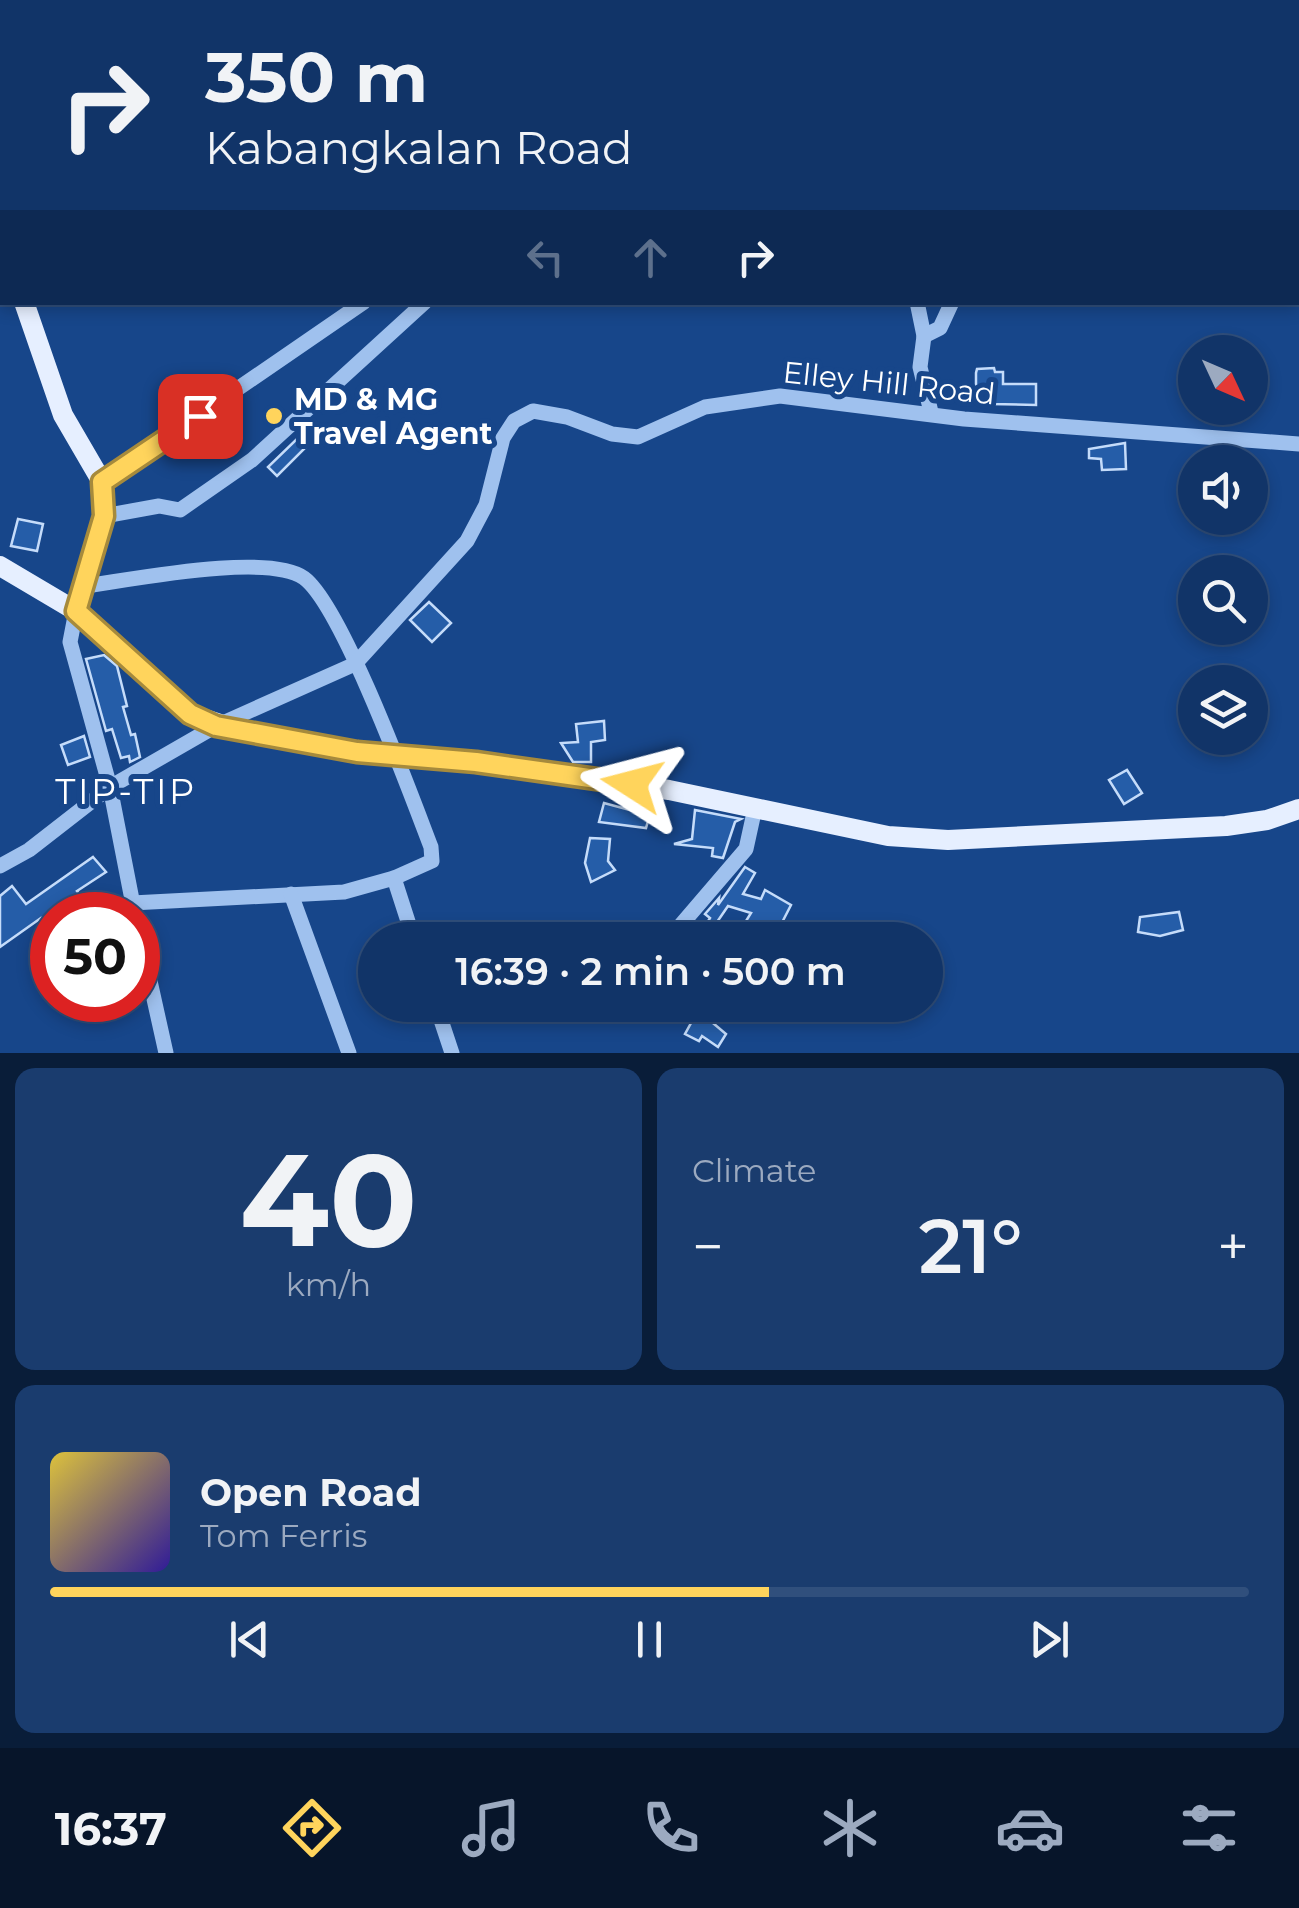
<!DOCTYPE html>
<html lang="en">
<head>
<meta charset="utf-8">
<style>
	body { margin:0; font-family:Montserrat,sans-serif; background:#1a3c6e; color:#f1f3f6; height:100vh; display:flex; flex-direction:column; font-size:38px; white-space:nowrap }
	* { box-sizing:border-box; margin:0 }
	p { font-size:32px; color:#9caac0 }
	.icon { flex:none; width:55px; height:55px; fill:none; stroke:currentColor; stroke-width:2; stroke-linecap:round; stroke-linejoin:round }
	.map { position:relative; height:1053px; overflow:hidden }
	.drawer { display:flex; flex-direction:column; gap:15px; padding:15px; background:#091d39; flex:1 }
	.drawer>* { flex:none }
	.hud { position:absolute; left:0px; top:0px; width:1300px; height:305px; box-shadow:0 5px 15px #0003,0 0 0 2px #304f7c; background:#113468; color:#f1f3f6; overflow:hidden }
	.needle { width:65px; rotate:134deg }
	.tools { position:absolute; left:1178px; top:335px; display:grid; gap:20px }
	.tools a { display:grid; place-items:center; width:90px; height:90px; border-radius:50%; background:#113468; box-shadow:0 5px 15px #0003,0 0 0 2px #304f7c; font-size:50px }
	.speed { position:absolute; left:30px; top:892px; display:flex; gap:20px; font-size:50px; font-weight:700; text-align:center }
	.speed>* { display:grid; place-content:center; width:130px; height:130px; border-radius:50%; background:#113468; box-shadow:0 5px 15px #0003,0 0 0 2px #304f7c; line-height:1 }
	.speed .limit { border:15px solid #d22; background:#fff; color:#111 }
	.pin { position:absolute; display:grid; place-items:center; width:85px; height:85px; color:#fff; margin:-42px; border-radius:20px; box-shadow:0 5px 15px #0006 }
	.me { position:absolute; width:110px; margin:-55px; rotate:279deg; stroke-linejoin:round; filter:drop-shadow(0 0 8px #0008) }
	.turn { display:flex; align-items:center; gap:35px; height:210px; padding:0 40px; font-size:45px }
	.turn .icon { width:130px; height:130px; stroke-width:2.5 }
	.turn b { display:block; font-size:70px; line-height:85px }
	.lanes { display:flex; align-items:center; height:95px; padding:0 40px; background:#0003; justify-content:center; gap:50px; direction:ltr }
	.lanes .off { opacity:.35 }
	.big { font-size:75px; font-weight:600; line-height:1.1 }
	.drawer .tile { flex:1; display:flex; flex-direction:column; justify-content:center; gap:15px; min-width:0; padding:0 35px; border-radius:20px; background:#1a3c6e }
	.drawer .dial { align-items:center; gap:0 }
	.dial b { font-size:130px; line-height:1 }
	.song { display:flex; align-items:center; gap:30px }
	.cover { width:120px; height:120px; border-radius:15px; background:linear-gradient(135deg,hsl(50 70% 55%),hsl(250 70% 35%)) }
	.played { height:10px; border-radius:5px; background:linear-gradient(90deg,#ffd45c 60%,#304f7c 60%) }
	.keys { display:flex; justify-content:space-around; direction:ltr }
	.heat { display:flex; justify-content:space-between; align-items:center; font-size:55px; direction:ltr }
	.drawer .tiles { flex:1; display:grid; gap:15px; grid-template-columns:1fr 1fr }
	.tile:last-child { grid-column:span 2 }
	.trip { position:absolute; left:358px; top:922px; width:585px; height:100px; border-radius:50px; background:#113468; box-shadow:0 5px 15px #0003,0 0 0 2px #304f7c; font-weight:600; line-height:100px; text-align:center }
	.tab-bar { display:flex; height:160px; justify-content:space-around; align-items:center; background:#07152a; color:#9caac0 }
	.tab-bar .icon { width:70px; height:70px }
	.tab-bar .on { color:#ffd45c }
	.tab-bar b { font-size:45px; color:#f1f3f6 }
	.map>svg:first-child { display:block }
</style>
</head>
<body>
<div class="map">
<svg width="1299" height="1053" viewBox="0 0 1299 1053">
	<rect width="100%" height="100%" fill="#17468a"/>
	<g fill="#255da8" stroke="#c5dcfa" stroke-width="2.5">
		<path d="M 994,368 L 995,372 L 1003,372 L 1003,384 L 1036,384 L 1036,405 L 991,404 L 991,385 L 976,386 L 976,373 L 977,369 Z"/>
		<path d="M 302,434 L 310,443 L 277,476 L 268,467 Z"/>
		<path d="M 1125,443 L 1126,469 L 1102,470 L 1101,459 L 1089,458 L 1089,449 Z"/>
		<path d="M 18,519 L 43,524 L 37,551 L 11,546 Z"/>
		<path d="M 429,602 L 451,623 L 432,642 L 410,620 Z"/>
		<path d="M 104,655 L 117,666 L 127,706 L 123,707 L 131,735 L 135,734 L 140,757 L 130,762 L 129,756 L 121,758 L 112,729 L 106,731 L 86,659 Z"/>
		<path d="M 604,721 L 605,740 L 591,742 L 591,762 L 573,762 L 561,743 L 578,742 L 576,724 Z"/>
		<path d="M 84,736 L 90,757 L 68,765 L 61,745 Z"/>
		<path d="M 1127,770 L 1142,793 L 1124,804 L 1109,780 Z"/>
		<path d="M 604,803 L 637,812 L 639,803 L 652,807 L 646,828 L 599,822 Z"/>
		<path d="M 695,810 L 741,819 L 735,822 L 723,858 L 712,856 L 713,848 L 674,844 L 692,839 Z"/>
		<path d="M 590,838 L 610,839 L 608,861 L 615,870 L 591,882 L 585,863 Z"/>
		<path d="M 93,857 L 106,872 L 77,891 L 89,907 L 78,915 L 52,915 L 52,933 L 41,918 L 0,947 L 0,896 L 12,886 L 26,904 Z"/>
		<path d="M 745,867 L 755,873 L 743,894 L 761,899 L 765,890 L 791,905 L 773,940 L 748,940 L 738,934 L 751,913 L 728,906 L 715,925 L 732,929 L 729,940 L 705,936 L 701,933 L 710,918 L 705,914 L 719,898 L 718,905 Z"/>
		<path d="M 1179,912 L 1183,930 L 1160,936 L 1138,932 L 1140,917 Z"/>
		<path d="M 701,1005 L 718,1005 L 707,1018 L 726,1034 L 718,1047 L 702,1036 L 699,1041 L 685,1034 Z"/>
	</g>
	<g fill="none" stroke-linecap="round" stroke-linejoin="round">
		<g stroke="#9fc1ee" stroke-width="15">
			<path d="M 997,0 L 1001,2"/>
			<path d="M 1144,0 L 1145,2"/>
			<path d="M 1231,0 L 1231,2"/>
			<path d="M 396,2 L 397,0"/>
			<path d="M 985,2 L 987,0"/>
			<path d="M 917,302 L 924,336 L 920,367 L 931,412"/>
			<path d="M 924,336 L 940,328 L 952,302"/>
			<path d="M 102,482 L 364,302"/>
			<path d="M 104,516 L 159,506 L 180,510 L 252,460 L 425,302"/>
			<path d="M 85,586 C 130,580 268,552 304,578 C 342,606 411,795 431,847 L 432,861 L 394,878 L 344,892 L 132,903"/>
			<path d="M 76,611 L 70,642 L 110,787 L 135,915"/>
			<path d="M 0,866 L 29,850 L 110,787 L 216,726 L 355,664 L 467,541 L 486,505 L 503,438 L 514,421 L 533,411 L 567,417 L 612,434 L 638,437 L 705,407 L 780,396 L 964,419 L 1299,444"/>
			<path d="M 394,878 L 414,940"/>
			<path d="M 291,894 L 349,1053"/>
			<path d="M 138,927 L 166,1053"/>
			<path d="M 668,940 L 746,849 L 755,808"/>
			<path d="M 436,1005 L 452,1053"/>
		</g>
		<g stroke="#e6efff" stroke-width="20">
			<path d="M 0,240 L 2,247"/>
			<path d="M 24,302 L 63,415 L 102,482 L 104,516 L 76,611"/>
			<path d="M 0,566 L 76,611 L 190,714 L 247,733 L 357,752 L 476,762 L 669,790 L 888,836 L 948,840 L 1226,826 L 1267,820 L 1299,809"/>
		</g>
	</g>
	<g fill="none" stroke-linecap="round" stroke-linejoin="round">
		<g stroke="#a68a3c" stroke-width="25">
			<path id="route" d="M 200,416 L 102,482 L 104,516 L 76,611 L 190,714 L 216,726 L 357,752 L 476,762 L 632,784"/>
		</g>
		<use href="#route" stroke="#ffd45c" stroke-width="18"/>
	</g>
	<circle fill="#ffd45c" stroke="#17468a" stroke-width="4" cx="274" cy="416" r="10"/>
	<g text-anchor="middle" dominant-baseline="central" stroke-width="10" stroke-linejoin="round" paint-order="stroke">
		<g font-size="30" fill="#fff" stroke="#17468a">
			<text transform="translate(889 383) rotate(6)">Elley Hill Road</text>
		</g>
		<g font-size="30" font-weight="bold" fill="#fff" stroke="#17468a" text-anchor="start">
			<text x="294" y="399">MD &amp; MG<tspan x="294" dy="34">Travel Agent</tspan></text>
		</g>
		<g font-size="35" letter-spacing="2.5" fill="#fff" stroke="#17468a">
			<text x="126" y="791">TIP-TIP</text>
		</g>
	</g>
</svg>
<div class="tools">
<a><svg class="needle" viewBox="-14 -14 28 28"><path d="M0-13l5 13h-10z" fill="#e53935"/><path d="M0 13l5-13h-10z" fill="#9caac0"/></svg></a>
<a><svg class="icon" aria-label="sound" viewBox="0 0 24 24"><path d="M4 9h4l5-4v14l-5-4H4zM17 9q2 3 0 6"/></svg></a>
<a><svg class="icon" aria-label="search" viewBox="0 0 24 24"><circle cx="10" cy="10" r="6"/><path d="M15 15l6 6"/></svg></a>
<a><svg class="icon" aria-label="layers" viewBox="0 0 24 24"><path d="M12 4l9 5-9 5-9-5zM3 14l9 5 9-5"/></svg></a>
</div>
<div class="speed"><div class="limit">50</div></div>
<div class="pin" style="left:200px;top:416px;background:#d93025"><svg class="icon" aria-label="arrive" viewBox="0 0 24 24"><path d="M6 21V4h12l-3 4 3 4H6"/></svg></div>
<svg class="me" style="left:632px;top:784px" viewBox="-20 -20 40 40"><path d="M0-17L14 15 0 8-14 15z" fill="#ffd45c" stroke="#fff" stroke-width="4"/></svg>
<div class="trip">16:39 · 2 min · 500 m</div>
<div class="hud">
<div class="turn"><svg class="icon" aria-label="right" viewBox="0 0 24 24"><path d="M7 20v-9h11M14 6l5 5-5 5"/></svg><div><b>350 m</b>Kabangkalan Road</div></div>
<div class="lanes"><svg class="icon off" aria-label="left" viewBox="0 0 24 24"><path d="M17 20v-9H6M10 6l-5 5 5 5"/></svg><svg class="icon off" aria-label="ahead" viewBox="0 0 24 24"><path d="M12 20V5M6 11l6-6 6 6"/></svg><svg class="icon" aria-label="right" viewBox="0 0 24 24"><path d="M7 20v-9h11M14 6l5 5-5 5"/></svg></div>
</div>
</div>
<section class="drawer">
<div class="tiles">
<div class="tile dial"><b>40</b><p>km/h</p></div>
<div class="tile"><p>Climate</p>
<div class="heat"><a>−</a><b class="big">21°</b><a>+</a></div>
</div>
<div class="tile">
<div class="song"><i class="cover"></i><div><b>Open Road</b><p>Tom Ferris</p></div></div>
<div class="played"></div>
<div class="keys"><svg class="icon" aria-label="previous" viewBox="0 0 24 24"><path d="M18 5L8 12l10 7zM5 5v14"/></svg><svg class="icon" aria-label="pause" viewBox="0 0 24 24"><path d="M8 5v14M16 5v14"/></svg><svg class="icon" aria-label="next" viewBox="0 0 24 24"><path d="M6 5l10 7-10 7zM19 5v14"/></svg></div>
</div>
</div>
</section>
<nav class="tab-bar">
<b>16:37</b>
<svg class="icon on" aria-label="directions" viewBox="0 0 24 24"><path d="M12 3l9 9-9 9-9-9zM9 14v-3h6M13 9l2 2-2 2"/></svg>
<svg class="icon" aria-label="music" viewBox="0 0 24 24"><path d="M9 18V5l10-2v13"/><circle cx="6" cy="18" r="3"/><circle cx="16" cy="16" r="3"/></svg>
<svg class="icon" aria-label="phone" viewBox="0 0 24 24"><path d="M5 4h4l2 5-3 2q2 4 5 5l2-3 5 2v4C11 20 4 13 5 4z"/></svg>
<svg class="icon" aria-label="climate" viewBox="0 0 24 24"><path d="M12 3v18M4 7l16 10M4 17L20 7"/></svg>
<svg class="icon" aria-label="car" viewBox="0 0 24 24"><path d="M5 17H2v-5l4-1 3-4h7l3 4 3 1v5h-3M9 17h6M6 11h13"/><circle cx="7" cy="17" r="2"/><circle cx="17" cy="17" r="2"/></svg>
<svg class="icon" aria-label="filters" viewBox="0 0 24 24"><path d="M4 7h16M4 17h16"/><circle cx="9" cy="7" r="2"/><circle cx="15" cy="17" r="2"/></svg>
</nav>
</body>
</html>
